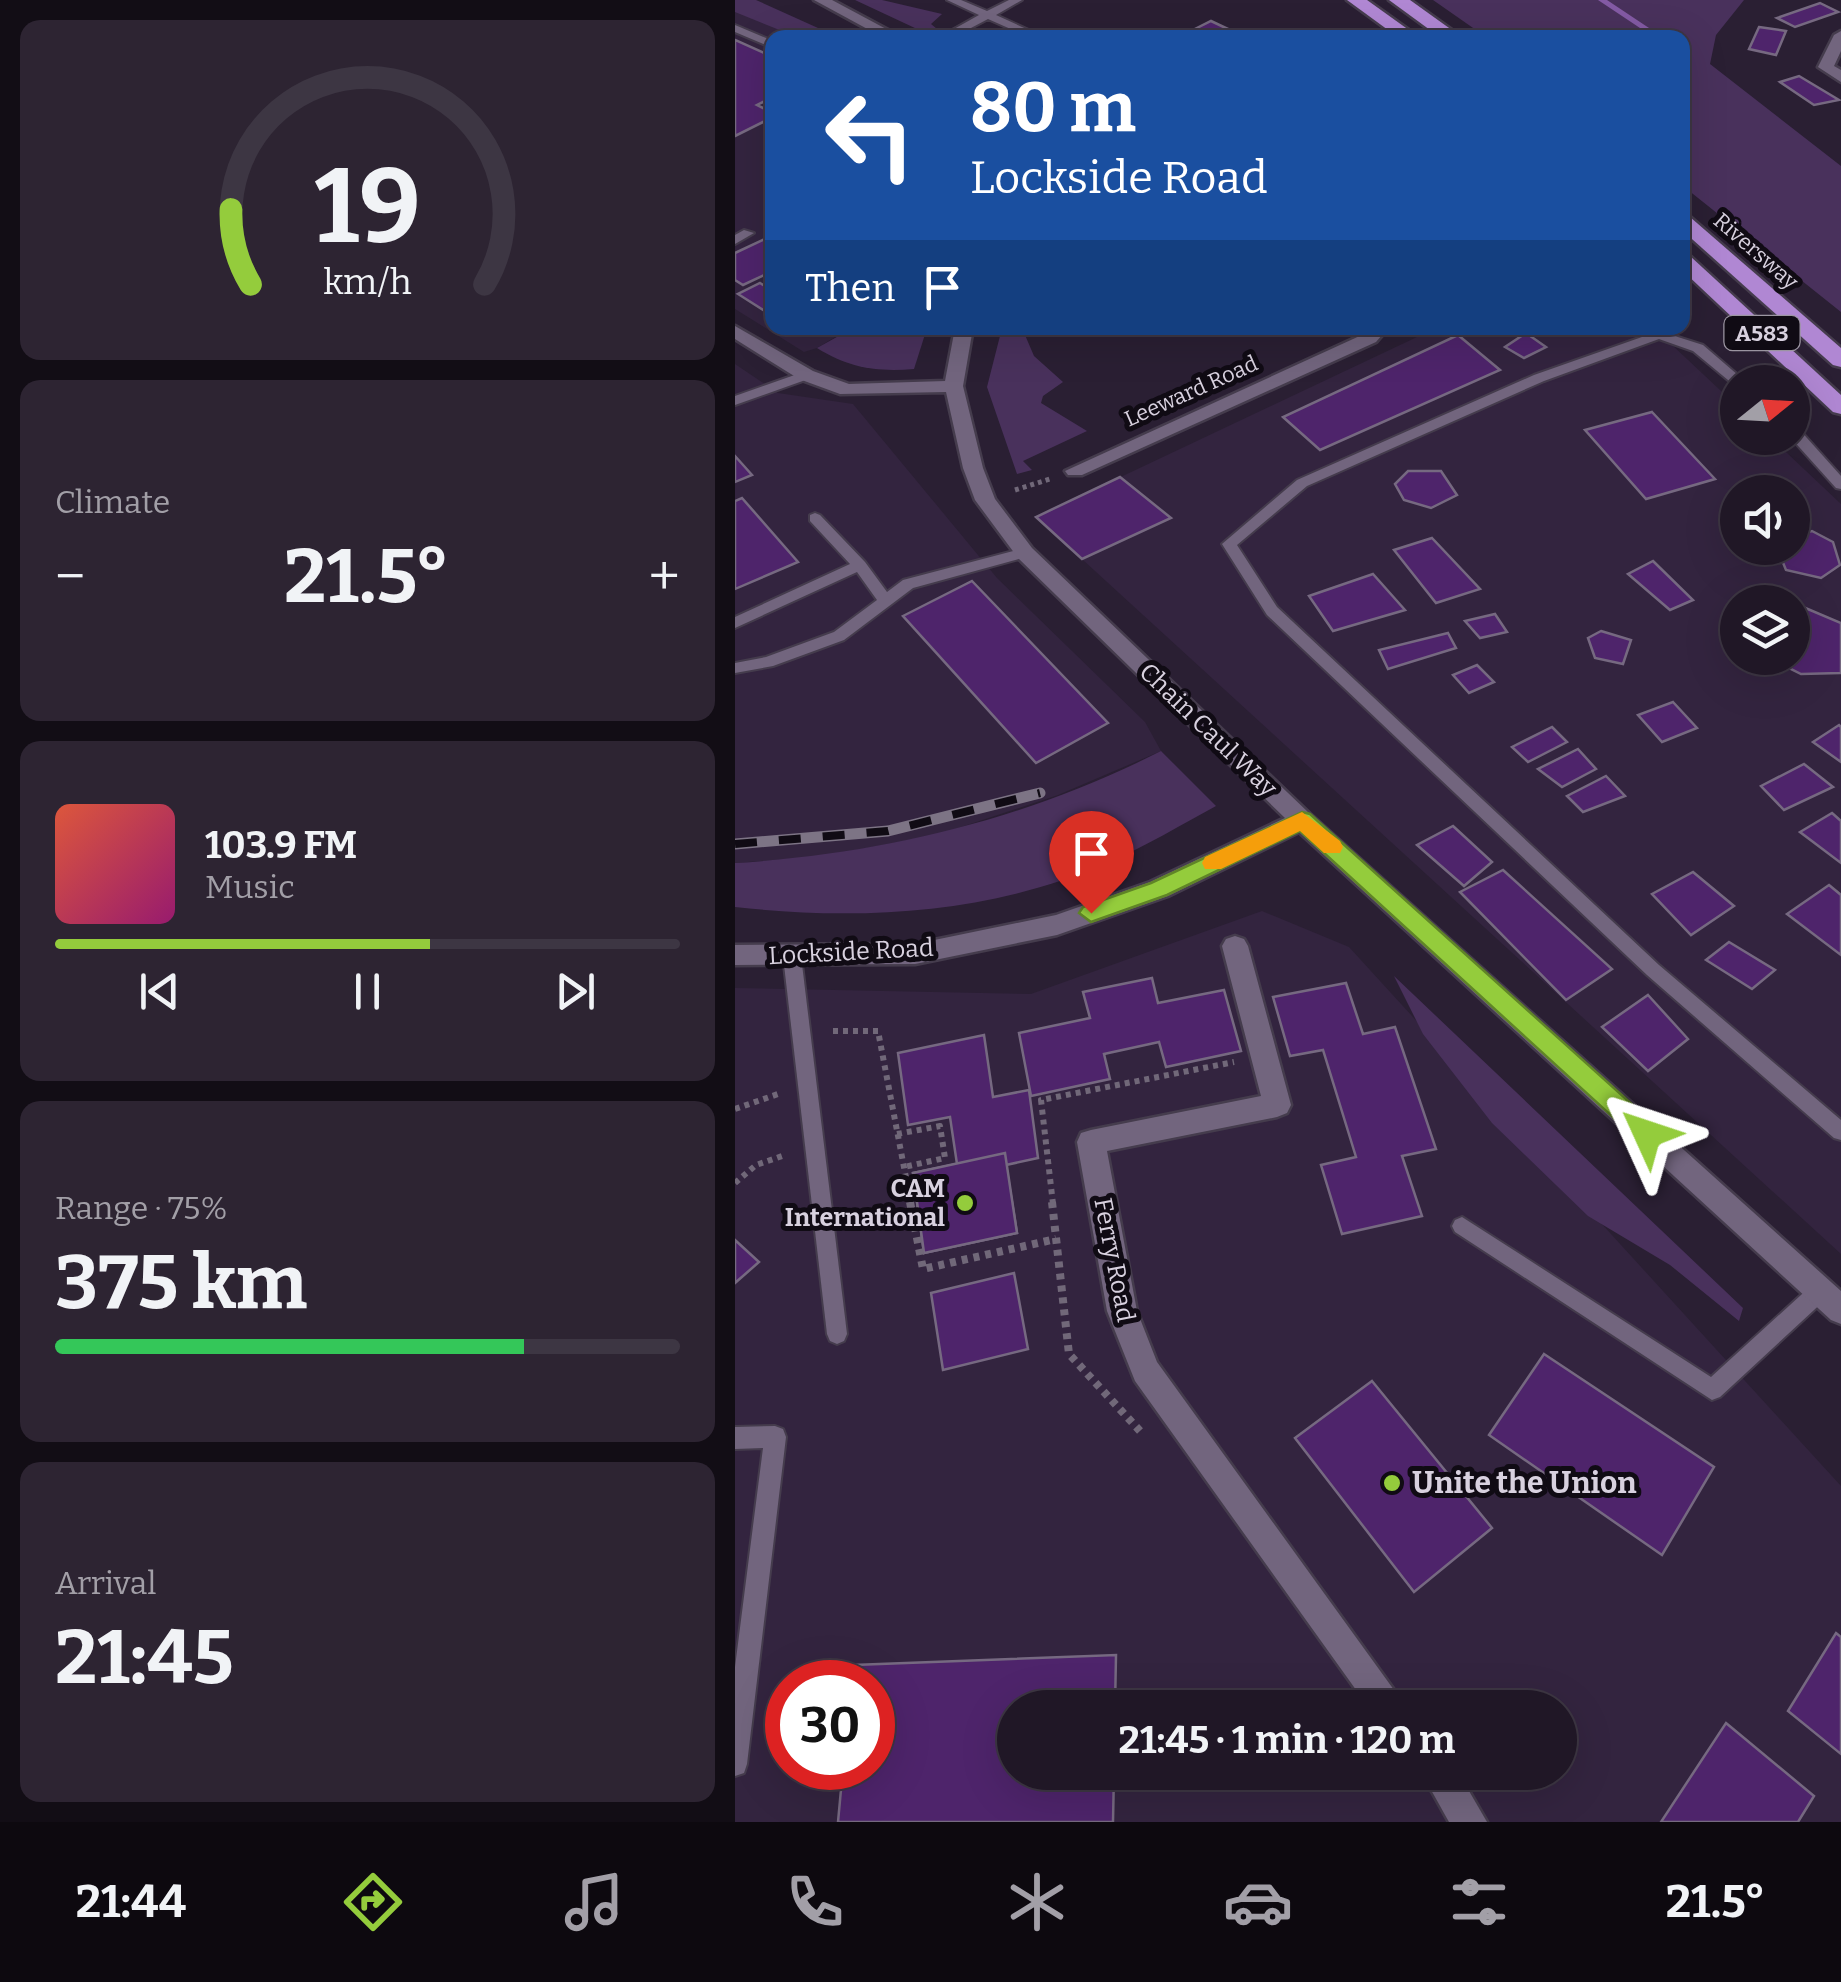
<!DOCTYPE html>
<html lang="en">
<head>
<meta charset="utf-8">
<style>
	body { margin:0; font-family:Bitter,serif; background:#2d2432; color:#f1f3f6; height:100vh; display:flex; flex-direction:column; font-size:38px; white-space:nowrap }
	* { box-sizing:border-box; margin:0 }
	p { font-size:32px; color:#a29fa7 }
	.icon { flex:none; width:55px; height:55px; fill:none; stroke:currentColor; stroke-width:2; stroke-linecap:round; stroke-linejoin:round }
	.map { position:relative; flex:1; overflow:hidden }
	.side { display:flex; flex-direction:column; gap:20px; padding:20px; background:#120d15; width:735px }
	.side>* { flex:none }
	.banner { position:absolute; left:30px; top:30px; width:925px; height:305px; border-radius:20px; box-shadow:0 10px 40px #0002,0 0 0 2px #3d3643; background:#1a4fa0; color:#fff; overflow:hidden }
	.needle { width:65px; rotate:72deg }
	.tools { position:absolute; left:985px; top:365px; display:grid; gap:20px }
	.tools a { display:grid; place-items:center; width:90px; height:90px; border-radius:50%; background:#201726; box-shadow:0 10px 40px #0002,0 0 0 2px #3d3643; font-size:50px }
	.speed { position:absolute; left:30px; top:1660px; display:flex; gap:20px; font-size:50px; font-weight:700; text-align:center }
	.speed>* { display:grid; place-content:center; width:130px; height:130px; border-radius:50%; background:#201726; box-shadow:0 10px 40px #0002,0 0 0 2px #3d3643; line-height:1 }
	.speed .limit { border:15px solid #d22; background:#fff; color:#111 }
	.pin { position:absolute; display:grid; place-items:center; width:85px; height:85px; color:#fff; margin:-102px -42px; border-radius:50% 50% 50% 0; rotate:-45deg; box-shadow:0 0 10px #0007 }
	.pin .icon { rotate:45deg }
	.me { position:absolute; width:110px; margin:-55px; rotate:312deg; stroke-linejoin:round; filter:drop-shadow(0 0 8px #0008) }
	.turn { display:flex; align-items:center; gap:35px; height:210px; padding:0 40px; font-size:45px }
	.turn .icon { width:130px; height:130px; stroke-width:2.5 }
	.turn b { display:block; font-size:70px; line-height:85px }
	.then { display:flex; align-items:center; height:95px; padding:0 40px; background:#0003; gap:20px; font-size:38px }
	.big { font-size:75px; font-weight:700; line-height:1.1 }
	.side .tile { flex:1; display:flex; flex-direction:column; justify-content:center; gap:15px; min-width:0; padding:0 35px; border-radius:20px; background:#2d2432 }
	.side .dial { align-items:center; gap:0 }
	.dial svg { height:260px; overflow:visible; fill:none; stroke:#3d3643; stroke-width:7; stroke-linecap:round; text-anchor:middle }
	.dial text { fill:#f1f3f6; stroke:none }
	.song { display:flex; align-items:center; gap:30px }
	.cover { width:120px; height:120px; border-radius:15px; background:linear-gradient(135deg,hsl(10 70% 55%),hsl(320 70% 35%)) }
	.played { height:10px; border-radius:5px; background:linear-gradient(90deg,#94cc3c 60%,#3d3643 60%) }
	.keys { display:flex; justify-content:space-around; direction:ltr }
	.heat { display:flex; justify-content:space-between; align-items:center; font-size:55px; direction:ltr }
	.charge { height:15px; border-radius:8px; background:linear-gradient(90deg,#34c759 75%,#3d3643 0) }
	.trip { position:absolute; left:262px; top:1690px; width:580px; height:100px; border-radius:50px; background:#201726; box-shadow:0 10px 40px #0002,0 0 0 2px #3d3643; font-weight:700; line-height:100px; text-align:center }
	.dock { display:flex; height:160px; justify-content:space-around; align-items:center; background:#0d090f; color:#a29fa7 }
	.dock .icon { width:70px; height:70px }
	.dock .on { color:#94cc3c }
	.dock b { font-size:45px; color:#f1f3f6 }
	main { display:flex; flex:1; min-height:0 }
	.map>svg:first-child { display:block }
</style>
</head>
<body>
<main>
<section class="side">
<div class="tile dial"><svg viewBox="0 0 100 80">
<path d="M14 69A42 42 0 1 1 86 69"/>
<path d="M14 69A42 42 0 0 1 8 46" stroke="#94cc3c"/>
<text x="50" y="56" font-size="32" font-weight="700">19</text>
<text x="50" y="72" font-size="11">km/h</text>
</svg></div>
<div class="tile"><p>Climate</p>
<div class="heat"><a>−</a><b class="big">21.5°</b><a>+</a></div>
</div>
<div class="tile">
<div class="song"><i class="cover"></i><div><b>103.9 FM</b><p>Music</p></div></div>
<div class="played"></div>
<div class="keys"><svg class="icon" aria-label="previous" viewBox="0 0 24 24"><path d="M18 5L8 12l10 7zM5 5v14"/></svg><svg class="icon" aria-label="pause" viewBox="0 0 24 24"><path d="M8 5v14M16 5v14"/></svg><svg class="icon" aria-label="next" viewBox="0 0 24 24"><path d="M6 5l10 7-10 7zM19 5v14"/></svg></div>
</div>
<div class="tile"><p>Range · 75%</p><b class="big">375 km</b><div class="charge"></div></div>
<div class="tile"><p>Arrival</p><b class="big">21:45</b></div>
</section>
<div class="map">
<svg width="1106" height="1822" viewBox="0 0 1106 1822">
	<rect width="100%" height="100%" fill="#2a1f33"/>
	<g fill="#33243f" fill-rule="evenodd">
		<path d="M 0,0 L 91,37 L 38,38 L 38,328 L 115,328 L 82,348 L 69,352 L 0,309 Z"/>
		<path d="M 701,328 L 919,328 L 1002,406 L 1002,438 L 1036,438 L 1106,504 L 1106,1254 L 301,517 ZM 1002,492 L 1058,492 L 1058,548 L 1002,548 ZM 1002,602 L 1058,602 L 1058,658 L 1002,658 Z"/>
		<path d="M 0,364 L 43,393 L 118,404 L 262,578 L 410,722 L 426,751 L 323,795 L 205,834 L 90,856 L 0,863 Z"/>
		<path d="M 527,911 L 614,947 L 1106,1486 L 1106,1822 L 0,1822 L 0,988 L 296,994 ZM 52,1682 L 138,1682 L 138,1768 L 52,1768 ZM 280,1708 L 825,1708 L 825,1772 L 280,1772 Z"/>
	</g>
	<g fill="#49315c">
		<path d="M 0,0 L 21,0 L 103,37 L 62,37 L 0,12 Z"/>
		<path d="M 120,0 L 147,0 L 207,14 L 196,24 L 202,29 L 182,29 Z"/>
		<path d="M 698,0 L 1009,0 L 981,35 L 975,64 L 1106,166 L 1106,312 L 948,186 L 948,38 L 751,37 Z"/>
		<path d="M 118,328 L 192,328 L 179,369 C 141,372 114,368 82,348 Z"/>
		<path d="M 267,328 L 287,328 L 299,356 L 328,382 L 308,396 L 306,403 L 352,431 L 288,461 L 297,470 L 282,474 L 252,387 Z"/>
		<path d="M 426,751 L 481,806 C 446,825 411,846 374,862 C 257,914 125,921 0,907 L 0,863 C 148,854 293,819 426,751 Z"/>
		<path d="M 659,976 L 1008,1308 L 1004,1321 L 935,1265 L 853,1216 L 757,1123 L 688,1034 Z"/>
	</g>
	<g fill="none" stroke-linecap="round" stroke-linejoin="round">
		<path fill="#835aa4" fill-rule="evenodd" d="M 863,0 L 872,0 L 929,38 L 920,38 Z"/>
	</g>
	<g fill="#4e246b" stroke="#766981" stroke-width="2.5">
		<path d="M 1085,3 L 1103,12 L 1060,27 L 1042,18 Z"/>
		<path d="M 476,21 L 512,38 L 442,38 Z"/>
		<path d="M 1024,27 L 1051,31 L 1041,55 L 1014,49 Z"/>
		<path d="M 0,40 L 38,57 L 38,97 L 22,105 L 38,113 L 38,117 L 0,136 Z"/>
		<path d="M 1064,76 L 1104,100 L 1079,105 L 1045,82 Z"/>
		<path d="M 38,235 L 38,271 L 8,285 L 0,280 L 0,253 Z"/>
		<path d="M 25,283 L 38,291 L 36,315 L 3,294 Z"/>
		<path d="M 791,333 L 811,347 L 789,358 L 770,347 Z"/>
		<path d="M 723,335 L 765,370 L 585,450 L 548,417 Z"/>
		<path d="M 917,412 L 980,479 L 911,499 L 850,430 Z"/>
		<path d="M 0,456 L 17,475 L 0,482 Z"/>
		<path d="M 673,471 L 706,471 L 722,495 L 696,508 L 669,500 L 660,484 Z"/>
		<path d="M 385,477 L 436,518 L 347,559 L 301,517 Z"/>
		<path d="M 7,498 L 63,562 L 0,589 L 0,501 Z"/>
		<path d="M 1077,531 L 1098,542 L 1105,565 L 1086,578 L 1051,570 L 1042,548 L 1058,548 L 1058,536 Z"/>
		<path d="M 697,538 L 745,589 L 701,603 L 659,550 Z"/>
		<path d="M 918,561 L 958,600 L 935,610 L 893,574 Z"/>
		<path d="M 638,574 L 670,610 L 598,631 L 574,596 Z"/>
		<path d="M 237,581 L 373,723 L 301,763 L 168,616 Z"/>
		<path d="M 1068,607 L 1106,623 L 1106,673 L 1066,674 L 1036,659 L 1058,658 L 1058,610 Z"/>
		<path d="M 760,614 L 772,632 L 745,638 L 730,621 Z"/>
		<path d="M 866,631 L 896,640 L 888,664 L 860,658 L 853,638 Z"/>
		<path d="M 713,633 L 721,648 L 653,669 L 644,650 Z"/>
		<path d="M 742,665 L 759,682 L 734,693 L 718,675 Z"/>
		<path d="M 938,702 L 962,728 L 927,742 L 903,715 Z"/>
		<path d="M 1104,725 L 1106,727 L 1106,762 L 1078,742 Z"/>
		<path d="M 817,727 L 832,742 L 793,762 L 777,747 Z"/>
		<path d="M 843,749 L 861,769 L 827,787 L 803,769 Z"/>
		<path d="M 1069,764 L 1098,787 L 1049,810 L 1026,786 Z"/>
		<path d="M 871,776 L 890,796 L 848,812 L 832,796 Z"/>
		<path d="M 1097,813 L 1106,821 L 1106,863 L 1065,832 Z"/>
		<path d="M 718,826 L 757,862 L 729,886 L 682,845 Z"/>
		<path d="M 768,870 L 877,969 L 831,1000 L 725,892 Z"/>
		<path d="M 958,872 L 999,906 L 956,935 L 917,894 Z"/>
		<path d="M 1094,885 L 1106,895 L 1106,955 L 1052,914 Z"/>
		<path d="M 994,942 L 1040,970 L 1017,989 L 971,960 Z"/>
		<path d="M 417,978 L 423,1003 L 489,990 L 506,1051 L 431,1067 L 424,1042 L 369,1054 L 375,1079 L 296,1096 L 284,1033 L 355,1018 L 348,992 Z"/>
		<path d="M 611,983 L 628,1034 L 660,1027 L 701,1149 L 667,1156 L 687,1216 L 607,1234 L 586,1165 L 621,1157 L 588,1050 L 555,1056 L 538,997 Z"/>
		<path d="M 913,995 L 953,1039 L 913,1071 L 867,1027 Z"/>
		<path d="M 249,1035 L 258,1097 L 294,1090 L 303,1158 L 271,1165 L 282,1233 L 189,1253 L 178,1173 L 222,1164 L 215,1117 L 173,1125 L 163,1053 Z"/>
		<path d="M 270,1153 L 282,1233 L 189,1253 L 178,1173 Z"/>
		<path d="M 0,1240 L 24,1262 L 0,1283 Z"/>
		<path d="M 279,1273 L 293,1349 L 208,1370 L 196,1293 Z"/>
		<path d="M 809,1354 L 979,1467 L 927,1555 L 754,1435 Z"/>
		<path d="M 637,1381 L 757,1528 L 679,1592 L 560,1438 Z"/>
		<path d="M 1101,1633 L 1106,1637 L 1106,1754 L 1053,1711 Z"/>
		<path d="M 381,1655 L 380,1708 L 280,1708 L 280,1772 L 379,1772 L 378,1822 L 103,1822 L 108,1768 L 138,1768 L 138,1682 L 118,1682 L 119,1665 Z"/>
		<path d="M 991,1723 L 1079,1796 L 1063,1822 L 926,1822 Z"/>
	</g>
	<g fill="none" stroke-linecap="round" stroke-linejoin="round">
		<g stroke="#453c4d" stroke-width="4">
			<g id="lane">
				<path d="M 212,0 L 226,0 L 252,11 L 274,0 L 287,0 L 261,15 L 311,38 L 296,38 L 253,19 L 217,38 L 203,38 L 244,15 Z"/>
				<path d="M 0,25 L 38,41 L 38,48 L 0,32 Z"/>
				<path d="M 9,230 L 19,233 L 0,244 L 0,235 Z"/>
				<path d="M 924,331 L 968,345 L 1011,382 L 999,385 L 958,351 L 924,339 L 809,381 L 572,486 L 502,545 L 542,607 L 924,965 L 1106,1120 L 1106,1140 L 1099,1138 L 912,975 L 532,615 L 487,544 L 562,480 L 799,375 Z"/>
				<path d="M 71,371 L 78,375 L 76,378 L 0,405 L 0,396 Z"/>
				<path d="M 1058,427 L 1063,428 L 1106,476 L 1106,489 L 1101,488 L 1056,438 Z"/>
				<path d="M 80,513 L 85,515 L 130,562 L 152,592 L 168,580 L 290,548 L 297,553 L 295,556 L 178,588 L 109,640 L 38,666 L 0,673 L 0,663 L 31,657 L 99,632 L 142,600 L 122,572 L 0,628 L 0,617 L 115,564 L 75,521 L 75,515 Z"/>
				<path d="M 57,949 L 63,951 L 66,956 L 112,1334 L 109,1341 L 102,1344 L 95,1341 L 92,1334 L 48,956 L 51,951 Z"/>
				<path d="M 727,1217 L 976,1377 L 1078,1284 L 1085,1281 L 1092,1284 L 1095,1291 L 1092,1298 L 985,1397 L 977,1400 L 720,1232 L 717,1226 L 720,1220 Z"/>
				<path d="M 40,1426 L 48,1429 L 51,1437 L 12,1764 L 9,1773 L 0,1776 L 0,1667 L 28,1448 L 0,1449 L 0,1427 Z"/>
			</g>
		</g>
		<g stroke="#453c4d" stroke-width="5">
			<g id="street">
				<path d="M 79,0 L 97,0 L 168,38 L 149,38 Z"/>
				<path d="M 1106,31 L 1106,51 L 1099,66 L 1106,70 L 1106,82 L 1083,67 L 1099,35 Z"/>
				<path d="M 0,326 L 78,371 L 114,384 L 210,381 L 220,328 L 238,328 L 228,386 L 248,468 L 260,499 L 297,548 L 575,814 L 1106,1291 L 1106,1324 L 1096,1320 L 564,832 L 433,896 L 322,935 L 180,964 L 0,965 L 0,945 L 180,944 L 321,915 L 415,882 L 550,818 L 283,558 L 240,500 L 228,468 L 211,392 L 105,394 L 64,379 L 0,339 Z"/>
				<path d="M 634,328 L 653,328 L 641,342 L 347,475 L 333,475 L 330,471 L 629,334 Z"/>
				<path d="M 500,936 L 509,939 L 513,946 L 556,1105 L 552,1113 L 542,1117 L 372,1151 L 402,1311 L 422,1362 L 672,1708 L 634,1708 L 400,1381 L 372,1311 L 342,1142 L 346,1133 L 356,1130 L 526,1096 L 487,946 L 491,939 Z"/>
				<path d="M 686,1772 L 723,1772 L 752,1822 L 714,1822 Z"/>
			</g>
		</g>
		<g stroke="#453c4d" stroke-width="5">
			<g id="highway">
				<path d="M 612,0 L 632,0 L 685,38 L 664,38 Z"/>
				<path d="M 654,0 L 675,0 L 728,38 L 706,38 Z"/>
				<path d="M 948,215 L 955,217 L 1106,348 L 1106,367 L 1098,365 L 948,231 Z"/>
				<path d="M 948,254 L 955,256 L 1106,395 L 1106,414 L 1098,412 L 948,271 Z"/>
			</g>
		</g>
		<path stroke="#716879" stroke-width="5" stroke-dasharray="4 4" stroke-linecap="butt" d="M 280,490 L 315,479"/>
		<g stroke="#716879" stroke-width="6" stroke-dasharray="5 5" stroke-linecap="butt">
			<path d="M 98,1031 L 143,1031 L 176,1204"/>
			<path d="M 0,1109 L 43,1094"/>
			<path d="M 162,1134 L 205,1126 L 210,1158 L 169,1167"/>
			<path d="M 0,1183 L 21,1165 L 50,1155"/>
			<path d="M 318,1204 L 306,1100 L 499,1062"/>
		</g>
		<g stroke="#716879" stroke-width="8" stroke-dasharray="6 6" stroke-linecap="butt">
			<path d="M 175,1202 L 188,1269 L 321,1239"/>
			<path d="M 317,1202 L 334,1354 L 405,1431"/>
		</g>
		<use href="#lane" fill="#72657e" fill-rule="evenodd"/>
		<use href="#street" fill="#72657e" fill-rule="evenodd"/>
		<use href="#highway" fill="#b087d3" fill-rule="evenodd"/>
		<g stroke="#7d7485" stroke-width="11">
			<path id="rail" d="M 0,844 L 153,831 L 305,793"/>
		</g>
		<use href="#rail" stroke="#100b14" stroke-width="8" stroke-dasharray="22" stroke-linecap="butt"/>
	</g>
	<path fill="#94cc3c" stroke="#608527" stroke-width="2.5" d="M 567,812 L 575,814 L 921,1126 L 925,1134 L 921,1141 L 912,1145 L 904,1141 L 565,831 L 432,895 L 356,922 L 344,913 L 348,907 L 416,883 Z"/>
	<path fill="#f59e0b" d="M 567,812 L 605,841 L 608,847 L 605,853 L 589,853 L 565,831 L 486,869 L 470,869 L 467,863 L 470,857 Z"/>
	<g fill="#94cc3c" stroke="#100b14" stroke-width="4">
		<circle cx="230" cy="1203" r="10"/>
		<circle cx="657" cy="1483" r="10"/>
	</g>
	<g text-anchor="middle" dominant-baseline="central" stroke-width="10" stroke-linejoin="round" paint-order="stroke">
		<g font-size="22" fill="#d8d1df" stroke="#100b14">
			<text transform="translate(1021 251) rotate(41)">Riversway</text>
			<text transform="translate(456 391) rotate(-24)">Leeward Road</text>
		</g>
		<rect fill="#100b14" stroke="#9c96a2" stroke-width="2.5" x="989.5" y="316" width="75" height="34" rx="8"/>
		<g font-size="22" font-weight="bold" fill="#d8d1df">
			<text x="1027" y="333">A583</text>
		</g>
		<g font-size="25" fill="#d8d1df" stroke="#100b14">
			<text transform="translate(473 730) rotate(44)">Chain Caul Way</text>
			<text transform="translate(116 952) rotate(-3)">Lockside Road</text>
			<text transform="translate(379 1260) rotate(79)">Ferry Road</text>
		</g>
		<g font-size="25" font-weight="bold" fill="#d8d1df" stroke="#100b14" text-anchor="end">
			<text x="210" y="1189">CAM<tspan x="210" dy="29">International</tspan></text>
		</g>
		<g font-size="30" font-weight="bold" fill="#d8d1df" stroke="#100b14" text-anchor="start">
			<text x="677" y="1483">Unite the Union</text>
		</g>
	</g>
</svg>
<div class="tools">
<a><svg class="needle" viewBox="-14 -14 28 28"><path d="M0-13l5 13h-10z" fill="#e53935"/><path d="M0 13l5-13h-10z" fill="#a29fa7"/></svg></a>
<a><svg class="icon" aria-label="sound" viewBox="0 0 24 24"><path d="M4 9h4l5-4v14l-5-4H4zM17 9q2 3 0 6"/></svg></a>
<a><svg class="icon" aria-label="layers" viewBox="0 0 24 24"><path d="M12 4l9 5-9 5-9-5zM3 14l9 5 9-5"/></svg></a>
</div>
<div class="speed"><div class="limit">30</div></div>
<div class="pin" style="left:356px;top:913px;background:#d93025"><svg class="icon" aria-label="arrive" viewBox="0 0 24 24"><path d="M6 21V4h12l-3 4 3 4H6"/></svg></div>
<svg class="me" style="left:912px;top:1134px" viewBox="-20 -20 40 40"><path d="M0-17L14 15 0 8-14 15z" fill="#94cc3c" stroke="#fff" stroke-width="4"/></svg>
<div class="trip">21:45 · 1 min · 120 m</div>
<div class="banner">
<div class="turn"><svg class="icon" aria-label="left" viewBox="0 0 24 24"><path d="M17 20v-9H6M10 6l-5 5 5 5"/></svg><div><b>80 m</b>Lockside Road</div></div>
<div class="then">Then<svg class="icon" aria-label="arrive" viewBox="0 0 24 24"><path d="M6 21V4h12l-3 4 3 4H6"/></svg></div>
</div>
</div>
</main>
<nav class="dock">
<b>21:44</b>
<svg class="icon on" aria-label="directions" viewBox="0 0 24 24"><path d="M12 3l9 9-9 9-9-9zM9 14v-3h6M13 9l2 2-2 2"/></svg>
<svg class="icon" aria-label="music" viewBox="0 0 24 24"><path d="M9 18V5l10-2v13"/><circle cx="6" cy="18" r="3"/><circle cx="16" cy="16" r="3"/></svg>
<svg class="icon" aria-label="phone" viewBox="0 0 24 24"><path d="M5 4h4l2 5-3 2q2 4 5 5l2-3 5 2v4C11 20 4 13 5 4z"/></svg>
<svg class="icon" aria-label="climate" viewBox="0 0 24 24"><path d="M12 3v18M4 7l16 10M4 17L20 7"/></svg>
<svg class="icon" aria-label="car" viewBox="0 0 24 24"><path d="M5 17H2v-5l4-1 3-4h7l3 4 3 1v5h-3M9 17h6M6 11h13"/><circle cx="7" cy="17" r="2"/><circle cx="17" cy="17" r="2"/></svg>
<svg class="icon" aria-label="filters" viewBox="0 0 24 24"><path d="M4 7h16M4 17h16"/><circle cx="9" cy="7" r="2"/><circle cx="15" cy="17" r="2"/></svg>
<b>21.5°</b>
</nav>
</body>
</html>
